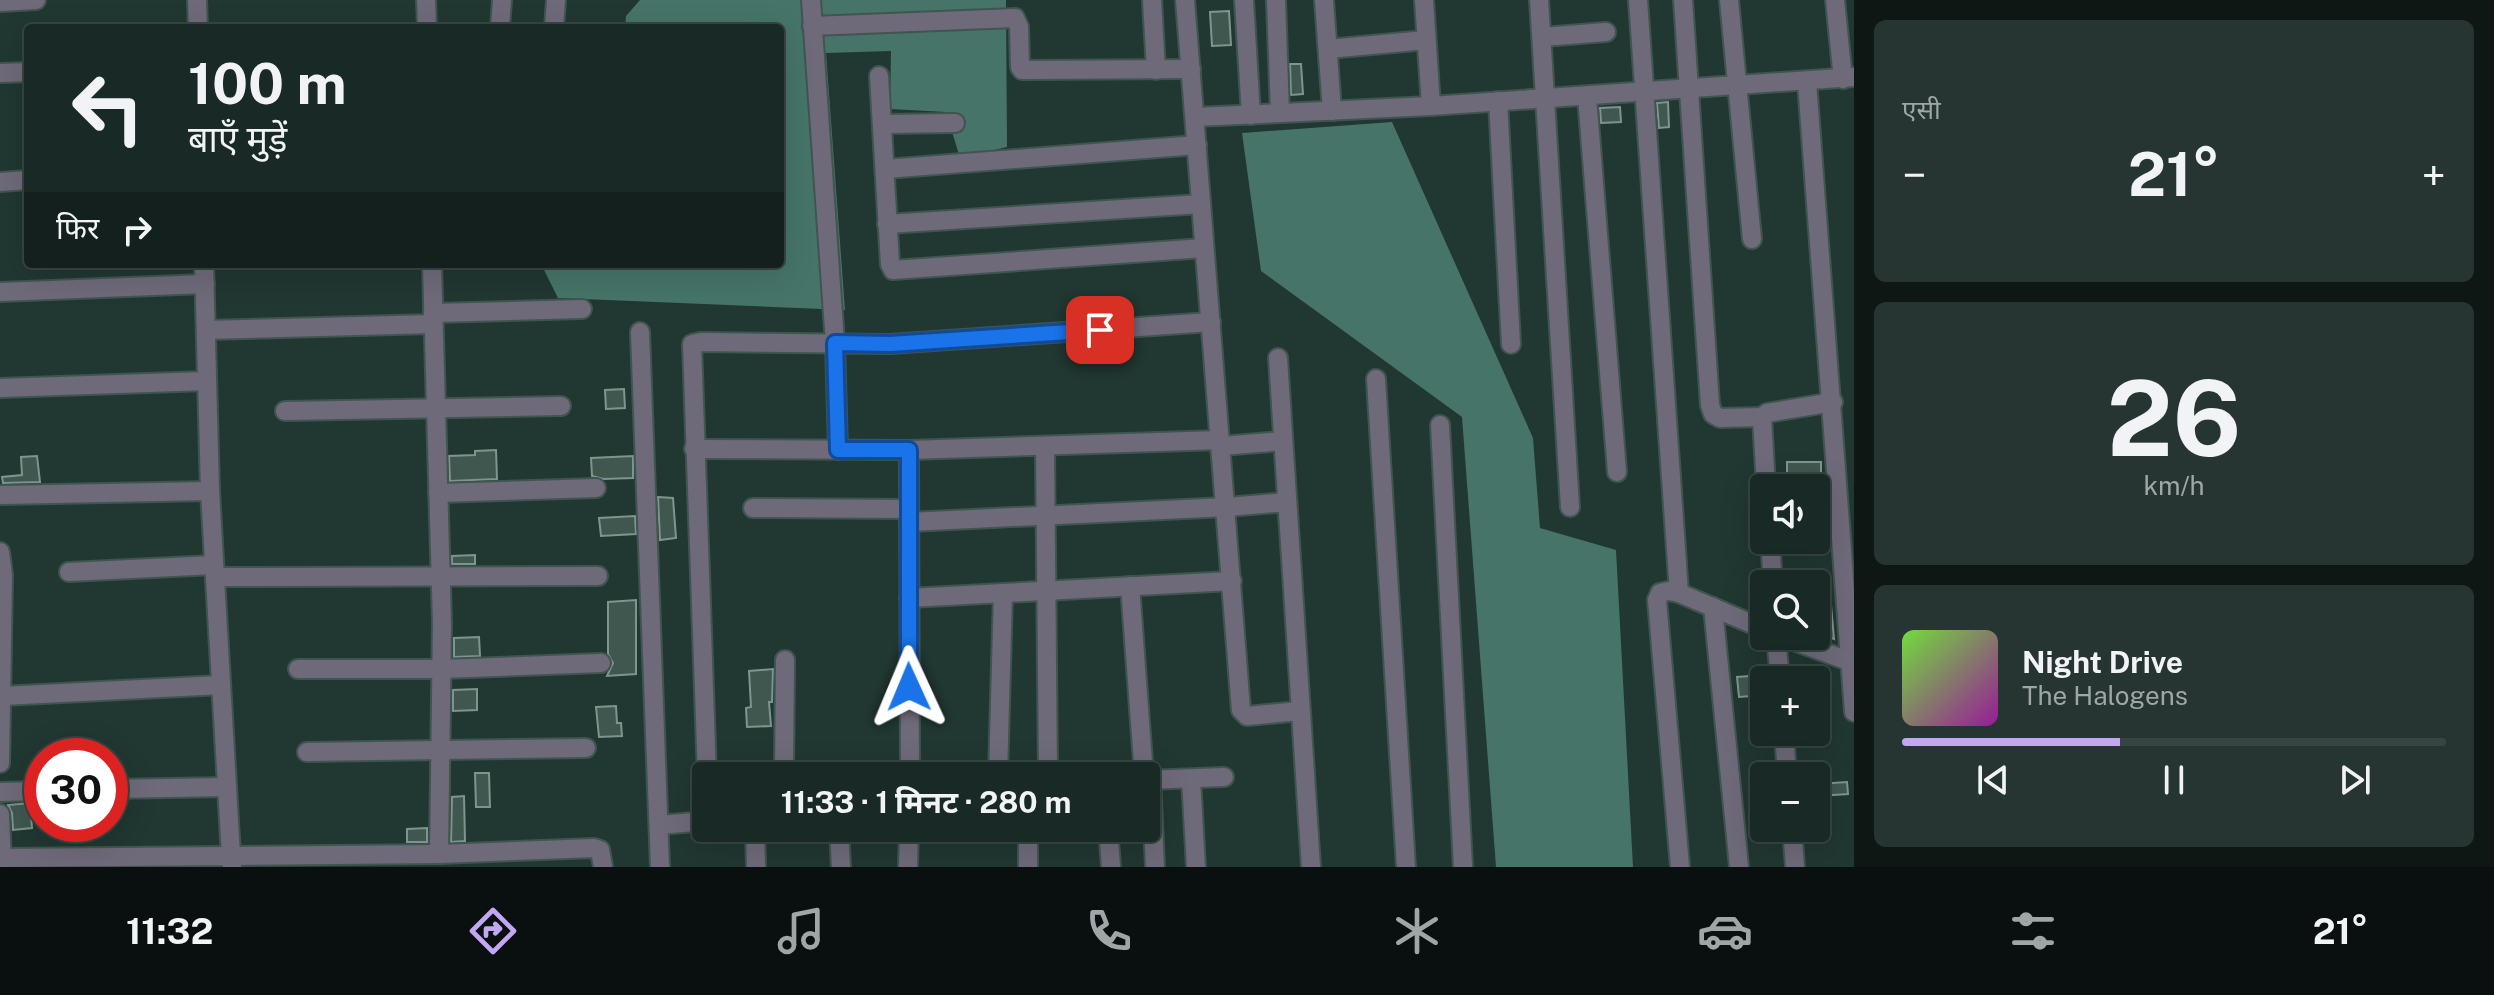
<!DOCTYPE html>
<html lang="hi">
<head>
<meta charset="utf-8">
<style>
	body { margin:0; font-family:"Public Sans","Noto Sans Devanagari",sans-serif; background:#263532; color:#f1f3f6; height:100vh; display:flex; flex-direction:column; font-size:30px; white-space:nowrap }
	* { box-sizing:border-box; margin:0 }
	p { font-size:26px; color:#9fa6a7 }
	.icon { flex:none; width:44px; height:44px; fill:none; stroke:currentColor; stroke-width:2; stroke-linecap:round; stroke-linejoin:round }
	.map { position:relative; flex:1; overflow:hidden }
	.sheet { display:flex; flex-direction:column; gap:20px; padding:20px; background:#0e1714; width:640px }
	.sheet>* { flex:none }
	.hud { position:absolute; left:24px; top:24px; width:760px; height:244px; border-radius:8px; box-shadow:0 8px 32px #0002,0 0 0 2px #374542; background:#192925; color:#f1f3f6; overflow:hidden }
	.controls { position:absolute; left:1750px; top:474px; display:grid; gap:16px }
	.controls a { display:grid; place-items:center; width:80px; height:80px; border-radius:8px; background:#192925; box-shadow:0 8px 32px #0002,0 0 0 2px #374542; font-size:40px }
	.speed { position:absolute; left:24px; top:738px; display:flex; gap:16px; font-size:40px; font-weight:700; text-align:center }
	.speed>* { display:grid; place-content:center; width:104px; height:104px; border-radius:50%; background:#192925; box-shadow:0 8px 32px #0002,0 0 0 2px #374542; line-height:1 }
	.speed .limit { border:12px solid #d22; background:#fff; color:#111 }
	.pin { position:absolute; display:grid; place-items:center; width:68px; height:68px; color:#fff; margin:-34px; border-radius:16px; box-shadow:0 4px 12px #0006 }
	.me { position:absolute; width:88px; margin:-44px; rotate:359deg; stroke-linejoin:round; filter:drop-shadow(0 0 6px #0008) }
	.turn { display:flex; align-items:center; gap:28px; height:168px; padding:0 32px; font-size:36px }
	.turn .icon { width:104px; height:104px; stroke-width:2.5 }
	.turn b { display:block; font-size:56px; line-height:68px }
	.then { display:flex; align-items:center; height:76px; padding:0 32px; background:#0003; gap:16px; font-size:30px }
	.big { font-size:60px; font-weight:700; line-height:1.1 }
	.sheet .card { flex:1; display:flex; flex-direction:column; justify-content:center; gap:12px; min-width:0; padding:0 28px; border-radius:12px; background:#263532 }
	.sheet .dial { align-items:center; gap:0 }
	.dial b { font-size:104px; line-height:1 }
	.song { display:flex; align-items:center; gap:24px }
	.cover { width:96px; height:96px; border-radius:12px; background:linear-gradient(135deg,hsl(100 70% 55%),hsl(300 70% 35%)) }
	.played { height:8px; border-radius:4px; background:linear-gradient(90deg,#c3a7f2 40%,#374542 40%) }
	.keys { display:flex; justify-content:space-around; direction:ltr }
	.heat { display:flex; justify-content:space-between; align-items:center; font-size:44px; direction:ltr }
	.trip { position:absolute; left:692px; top:762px; width:468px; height:80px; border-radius:8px; background:#192925; box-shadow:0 8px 32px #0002,0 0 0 2px #374542; font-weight:700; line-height:80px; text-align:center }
	.tab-bar { display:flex; height:128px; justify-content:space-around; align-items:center; background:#0a100f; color:#9fa6a7 }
	.tab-bar .icon { width:56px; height:56px }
	.tab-bar .selected { color:#c3a7f2 }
	.tab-bar b { font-size:36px; color:#f1f3f6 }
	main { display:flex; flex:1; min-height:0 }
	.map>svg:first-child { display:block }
</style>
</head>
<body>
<main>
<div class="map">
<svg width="1854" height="867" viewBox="0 0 1854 867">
	<rect width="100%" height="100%" fill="#213731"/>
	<g fill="#467468">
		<path d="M 640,0 L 1006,0 L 1007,147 L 960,158 L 946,112 L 890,109 L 891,51 L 826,53 L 845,310 L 558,298 L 541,264 L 780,264 L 780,28 L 625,28 L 626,16 Z"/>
		<path d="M 1392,122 L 1533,438 L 1540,528 L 1616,550 L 1633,867 L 1496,867 L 1462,417 L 1261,271 L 1242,133 Z"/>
	</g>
	<g fill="#405750" stroke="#7d958e" stroke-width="2">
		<path d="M 1229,11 L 1231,45 L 1212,46 L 1210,12 Z"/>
		<path d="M 1290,64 L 1301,64 L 1303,94 L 1291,95 Z"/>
		<path d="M 1668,102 L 1669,127 L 1659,128 L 1657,103 Z"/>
		<path d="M 1620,107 L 1621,122 L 1601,123 L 1600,108 Z"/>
		<path d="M 624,389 L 625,408 L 606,409 L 605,390 Z"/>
		<path d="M 496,450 L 497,479 L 450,481 L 449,456 L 475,455 L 475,451 Z"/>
		<path d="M 37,456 L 40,482 L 3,483 L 2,477 L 22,475 L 21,457 Z"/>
		<path d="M 633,456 L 633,478 L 603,479 L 592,476 L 591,458 Z"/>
		<rect x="1787" y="462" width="34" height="26"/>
		<path d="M 658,497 L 673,498 L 676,538 L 660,540 Z"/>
		<path d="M 635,516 L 636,534 L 601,536 L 599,518 Z"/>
		<path d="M 475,555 L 475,564 L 452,564 L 452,556 Z"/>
		<path d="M 636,600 L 636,674 L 607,676 L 613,663 L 608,654 L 608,602 Z"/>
		<path d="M 1831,605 L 1834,639 L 1816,632 L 1816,607 Z"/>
		<path d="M 479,637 L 480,656 L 454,657 L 454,638 Z"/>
		<path d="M 773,669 L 772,702 L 769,702 L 771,726 L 747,727 L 746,708 L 751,707 L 749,671 Z"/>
		<path d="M 1763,675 L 1764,695 L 1739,697 L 1737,677 Z"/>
		<path d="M 477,689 L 477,710 L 453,711 L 453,690 Z"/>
		<path d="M 616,706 L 617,723 L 621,723 L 622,736 L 599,737 L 596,707 Z"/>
		<path d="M 810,761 L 811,776 L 796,776 L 796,762 Z"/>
		<path d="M 475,773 L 489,773 L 490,807 L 476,807 Z"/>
		<path d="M 1847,782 L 1848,794 L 1819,796 L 1818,784 Z"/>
		<path d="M 464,796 L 465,841 L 451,842 L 452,797 Z"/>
		<path d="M 30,803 L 32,828 L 13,830 L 12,813 L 8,805 Z"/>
		<path d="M 427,828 L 427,842 L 407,842 L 407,829 Z"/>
	</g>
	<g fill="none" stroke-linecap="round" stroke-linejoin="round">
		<g stroke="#415550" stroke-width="22">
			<g id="minor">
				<path d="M 197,0 L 198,28"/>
				<path d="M 426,0 L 427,28"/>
				<path d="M 811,0 L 835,343 L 838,450"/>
				<path d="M 1152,0 L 1156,70"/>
				<path d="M 1185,0 L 1241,710 L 1247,716 L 1300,711"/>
				<path d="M 1244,0 L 1251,115"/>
				<path d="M 1276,0 L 1280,113"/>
				<path d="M 1324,0 L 1332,111"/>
				<path d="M 1424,0 L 1431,106"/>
				<path d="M 1539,0 L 1570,507"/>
				<path d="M 1638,0 L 1679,593"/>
				<path d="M 1683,0 L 1710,405 L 1713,414 L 1720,418 L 1762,417"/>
				<path d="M 1729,0 L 1752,239"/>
				<path d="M 1835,0 L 1843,79"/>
				<path d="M 0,2 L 36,0"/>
				<path d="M 812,26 L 1015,18 L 1019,27 L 1020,67 L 1022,70 L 1191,69"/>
				<path d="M 500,28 L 502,0"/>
				<path d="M 554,28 L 556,0"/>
				<path d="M 1542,37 L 1606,32"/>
				<path d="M 1328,49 L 1426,40"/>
				<path d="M 0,73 L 28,72"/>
				<path d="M 879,76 L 890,264 L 893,270 L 1204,248"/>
				<path d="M 1807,82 L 1854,712"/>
				<path d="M 1587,96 L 1617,472"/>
				<path d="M 1498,101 L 1511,344"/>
				<path d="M 1195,117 L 1431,106 L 1854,77"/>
				<path d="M 882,124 L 955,123"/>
				<path d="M 885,169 L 1197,145"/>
				<path d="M 0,182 L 28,180"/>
				<path d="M 887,224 L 1201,204"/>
				<path d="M 204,264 L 210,491 L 231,856 L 439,854"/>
				<path d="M 432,264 L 442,624 L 439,854 L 594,848 L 600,850 L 603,867"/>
				<path d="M 0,292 L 205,284"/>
				<path d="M 433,313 L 582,309"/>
				<path d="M 206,330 L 433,324"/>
				<path d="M 640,332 L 660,867"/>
				<path d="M 1278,358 L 1311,867"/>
				<path d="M 1376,379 L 1406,867"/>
				<path d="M 0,388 L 207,381"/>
				<path d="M 285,411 L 561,406"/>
				<path d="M 1440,425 L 1463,867"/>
				<path d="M 1045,446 L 1048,776"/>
				<path d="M 1221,446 L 1283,441"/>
				<path d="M 694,449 L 909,450"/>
				<path d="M 1766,488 L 1762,417 L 1767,413 L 1833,402"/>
				<path d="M 438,493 L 596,488"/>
				<path d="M 0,495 L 210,491"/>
				<path d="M 753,508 L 909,509"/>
				<path d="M 909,522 L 1227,507 L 1287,502"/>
				<path d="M 1770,540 L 1773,584"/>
				<path d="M 0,552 L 3,575 L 0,763"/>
				<path d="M 69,572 L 214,565"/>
				<path d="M 215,577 L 598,576"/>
				<path d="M 1130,586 L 1144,776"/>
				<path d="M 909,598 L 1232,581"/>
				<path d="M 1713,607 L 1739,867"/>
				<path d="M 1776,636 L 1780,680"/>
				<path d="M 1780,636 L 1854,663"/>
				<path d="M 298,669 L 442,669 L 601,663"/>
				<path d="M 2,696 L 221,685"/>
				<path d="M 1784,732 L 1787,776"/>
				<path d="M 307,752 L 586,748"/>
				<path d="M 707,776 L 692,344 L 701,342 L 890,344 L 1211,322"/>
				<path d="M 784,776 L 785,660"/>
				<path d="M 910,776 L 909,450 L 1220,440"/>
				<path d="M 998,776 L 1003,593"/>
				<path d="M 1191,779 L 1196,867"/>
				<path d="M 1146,780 L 1224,777"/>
				<path d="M 1151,780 L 1155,867"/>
				<path d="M 110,789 L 227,787"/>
				<path d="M 0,792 L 42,791"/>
				<path d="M 0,814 L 2,867"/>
				<path d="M 659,825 L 706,821"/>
				<path d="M 755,828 L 756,867"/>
				<path d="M 839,828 L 841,867"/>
				<path d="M 1028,828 L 1028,867"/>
				<path d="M 1108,828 L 1111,867"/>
				<path d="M 1792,828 L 1795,867"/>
				<path d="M 2,858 L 231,856 L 232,867"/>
				<path d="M 908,867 L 909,828"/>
				<path d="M 1680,867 L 1657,600 L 1660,593 L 1669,591 L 1679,593 L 1764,629"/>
			</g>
		</g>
		<use href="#minor" stroke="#6f6a79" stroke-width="18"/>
	</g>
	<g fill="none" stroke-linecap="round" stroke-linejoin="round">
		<g stroke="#114b97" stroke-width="20">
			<path id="route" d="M 909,687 L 909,450 L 838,450 L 835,343 L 890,344 L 1100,330"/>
		</g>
		<use href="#route" stroke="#1a73e8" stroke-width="14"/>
	</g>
</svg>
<div class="controls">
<a><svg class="icon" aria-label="sound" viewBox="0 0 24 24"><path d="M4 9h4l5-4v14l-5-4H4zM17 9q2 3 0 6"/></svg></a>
<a><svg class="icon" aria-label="search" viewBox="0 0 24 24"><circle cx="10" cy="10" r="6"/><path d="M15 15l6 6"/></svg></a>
<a>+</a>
<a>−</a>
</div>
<div class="speed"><div class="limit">30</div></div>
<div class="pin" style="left:1100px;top:330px;background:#d93025"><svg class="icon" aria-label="arrive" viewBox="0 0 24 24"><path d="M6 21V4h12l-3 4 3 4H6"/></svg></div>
<svg class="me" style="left:909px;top:687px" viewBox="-20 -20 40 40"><path d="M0-17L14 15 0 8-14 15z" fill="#1a73e8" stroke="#fff" stroke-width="4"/></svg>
<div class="trip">11:33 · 1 मिनट · 280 m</div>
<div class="hud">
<div class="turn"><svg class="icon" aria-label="left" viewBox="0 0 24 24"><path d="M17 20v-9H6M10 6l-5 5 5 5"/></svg><div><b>100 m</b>बाएँ मुड़ें</div></div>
<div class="then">फिर<svg class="icon" aria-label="right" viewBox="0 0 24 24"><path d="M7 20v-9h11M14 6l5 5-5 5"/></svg></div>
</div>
</div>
<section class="sheet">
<div class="card"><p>एसी</p>
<div class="heat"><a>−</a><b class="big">21°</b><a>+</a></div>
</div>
<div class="card dial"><b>26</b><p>km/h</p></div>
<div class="card">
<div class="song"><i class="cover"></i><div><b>Night Drive</b><p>The Halogens</p></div></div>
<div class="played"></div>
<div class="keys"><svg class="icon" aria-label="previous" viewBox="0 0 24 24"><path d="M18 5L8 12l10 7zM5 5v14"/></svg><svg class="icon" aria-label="pause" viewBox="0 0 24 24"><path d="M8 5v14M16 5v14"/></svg><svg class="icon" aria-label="next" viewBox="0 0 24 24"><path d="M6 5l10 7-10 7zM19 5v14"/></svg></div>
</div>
</section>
</main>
<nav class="tab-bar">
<b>11:32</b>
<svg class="icon selected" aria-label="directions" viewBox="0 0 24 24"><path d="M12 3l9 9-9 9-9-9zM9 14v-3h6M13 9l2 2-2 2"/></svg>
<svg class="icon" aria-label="music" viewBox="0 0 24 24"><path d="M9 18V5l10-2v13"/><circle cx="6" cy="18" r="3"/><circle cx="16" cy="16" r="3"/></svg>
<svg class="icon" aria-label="phone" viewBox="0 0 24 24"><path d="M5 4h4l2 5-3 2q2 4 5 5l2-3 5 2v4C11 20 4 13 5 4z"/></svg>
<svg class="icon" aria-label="climate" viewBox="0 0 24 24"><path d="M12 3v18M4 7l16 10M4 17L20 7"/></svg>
<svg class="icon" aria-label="car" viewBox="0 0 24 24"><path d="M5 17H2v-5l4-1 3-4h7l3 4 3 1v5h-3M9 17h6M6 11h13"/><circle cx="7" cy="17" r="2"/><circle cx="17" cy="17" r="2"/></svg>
<svg class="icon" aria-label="filters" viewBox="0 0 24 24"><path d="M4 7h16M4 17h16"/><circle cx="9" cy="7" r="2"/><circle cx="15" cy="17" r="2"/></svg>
<b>21°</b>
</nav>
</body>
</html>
